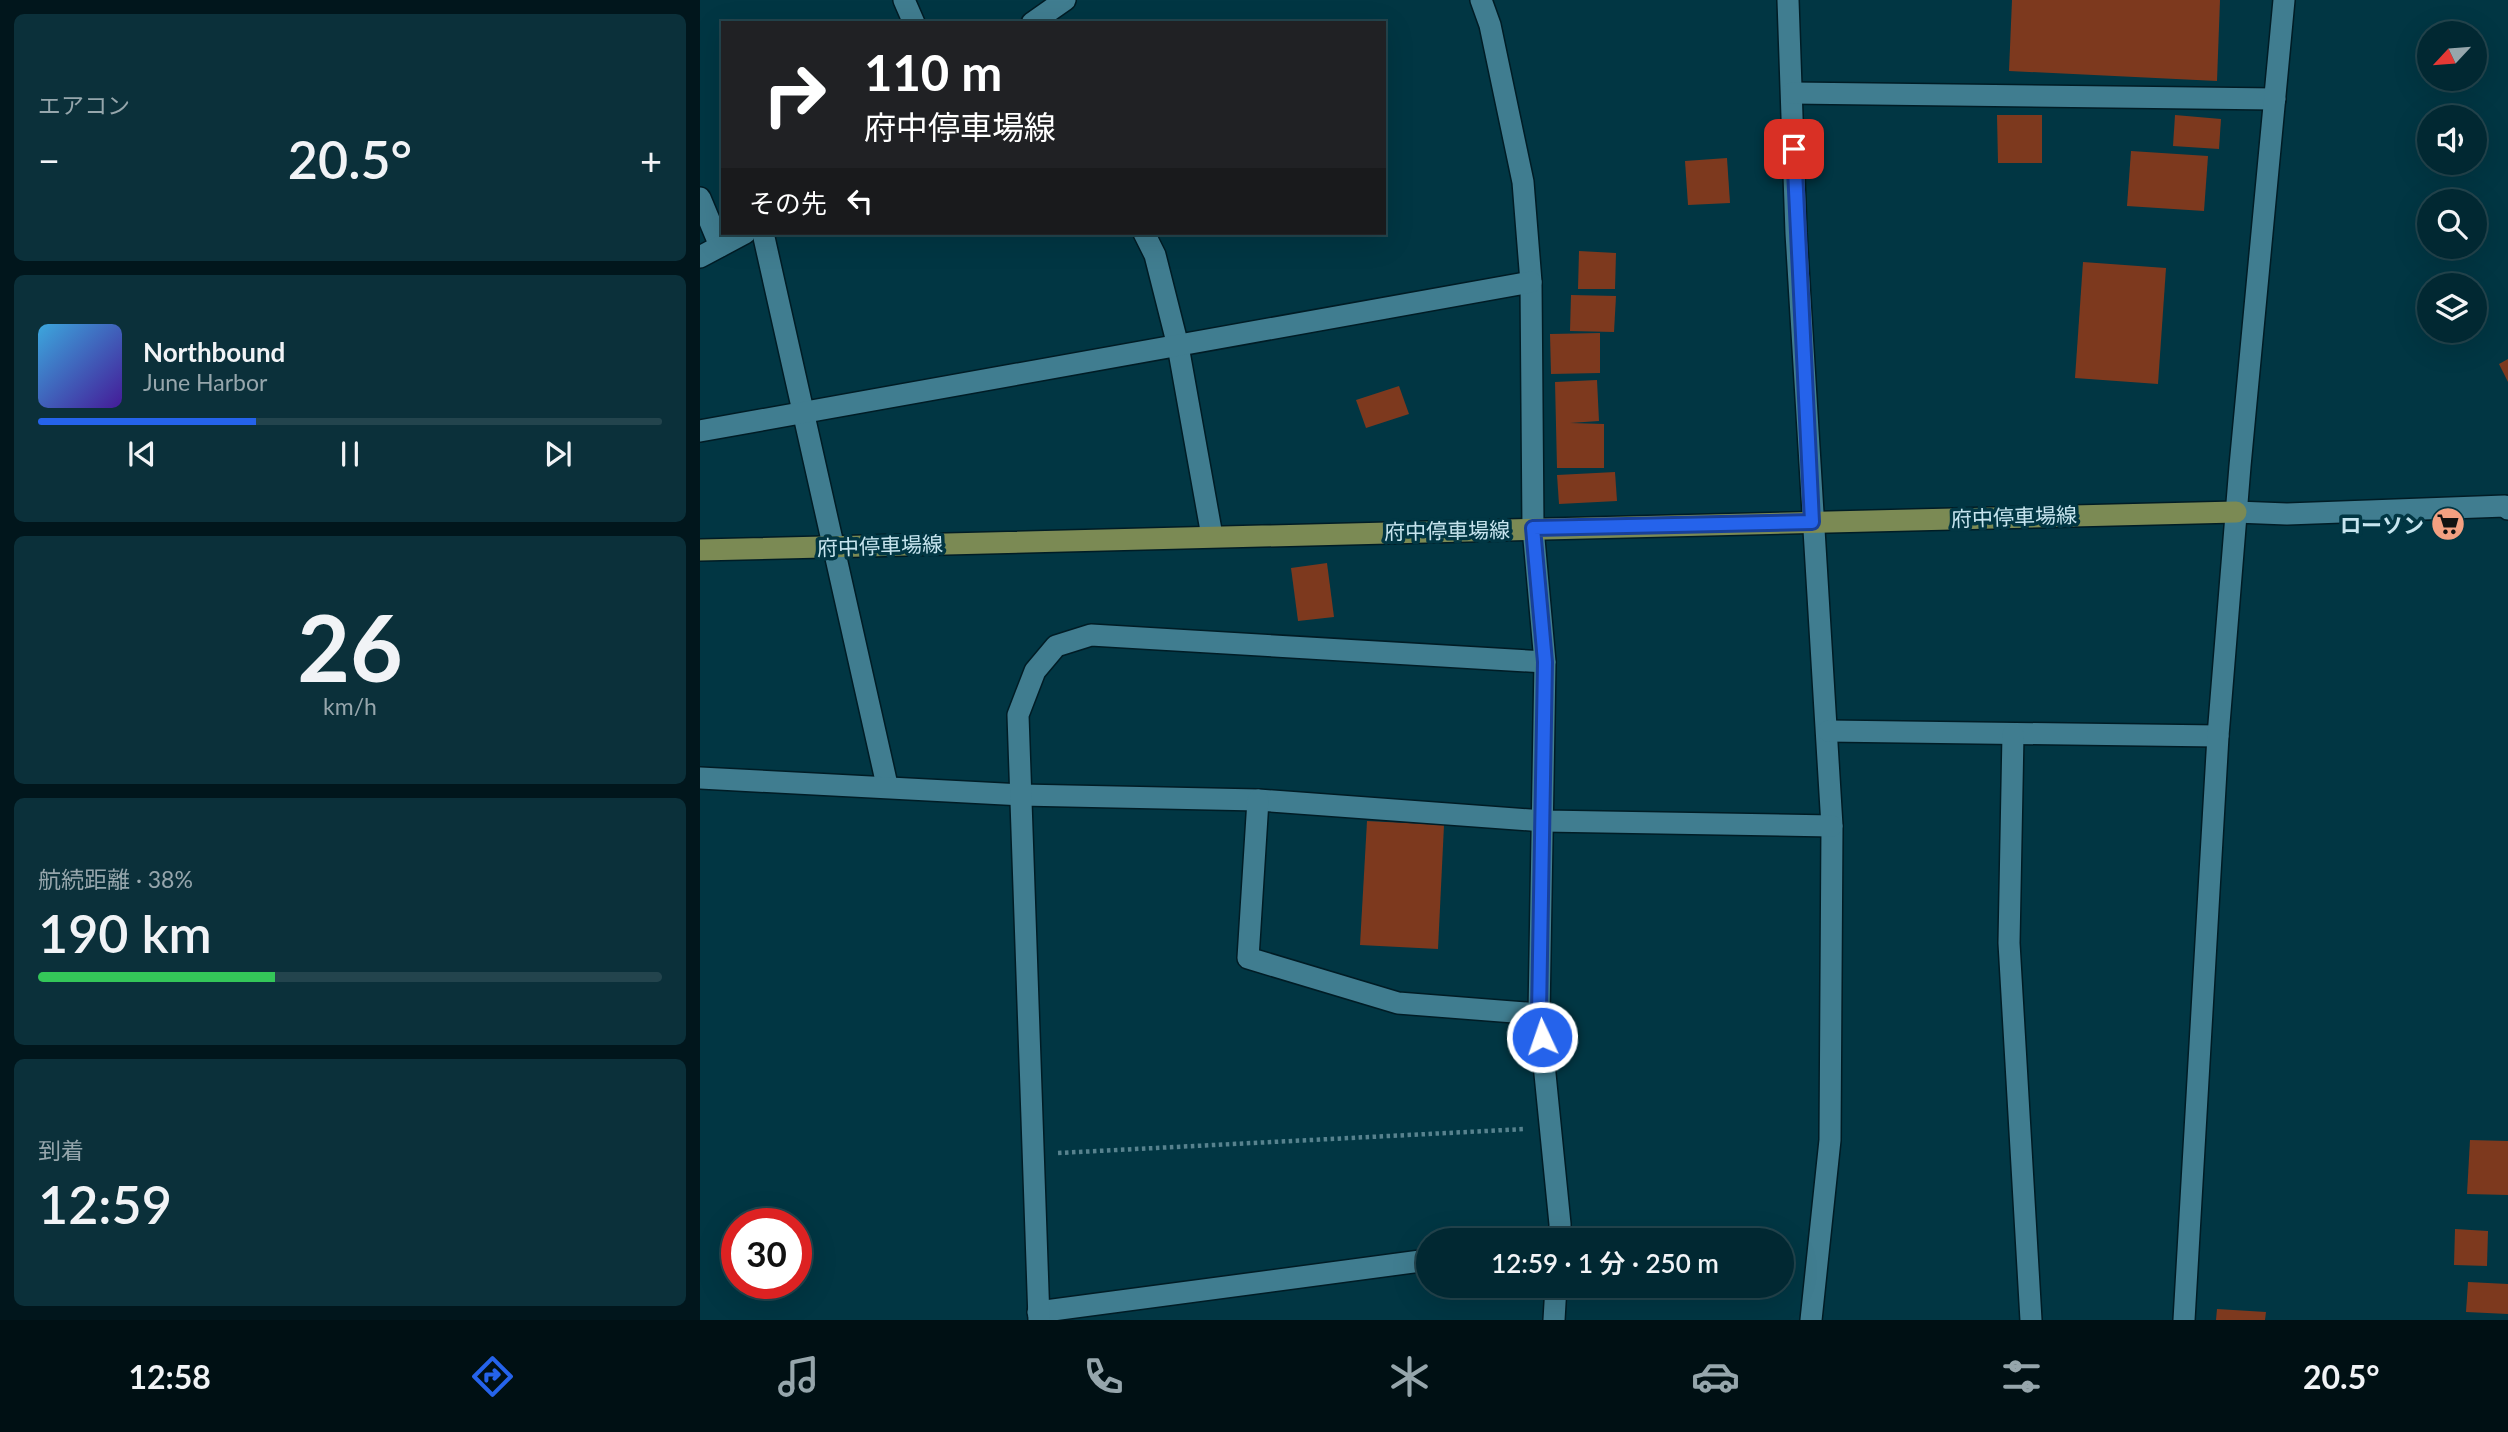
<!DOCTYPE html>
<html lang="ja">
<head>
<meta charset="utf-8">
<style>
	body { margin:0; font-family:Lato,"Noto Sans JP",sans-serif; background:#0b303a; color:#f1f3f6; height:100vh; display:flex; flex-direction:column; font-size:26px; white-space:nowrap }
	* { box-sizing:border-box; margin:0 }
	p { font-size:23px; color:#96a6ac }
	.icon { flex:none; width:38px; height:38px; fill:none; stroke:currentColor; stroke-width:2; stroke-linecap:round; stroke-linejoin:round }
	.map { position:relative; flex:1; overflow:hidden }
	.panel { display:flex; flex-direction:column; gap:14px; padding:14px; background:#01161c; width:700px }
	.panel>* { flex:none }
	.banner { position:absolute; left:21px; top:21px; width:665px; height:214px; border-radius:0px; box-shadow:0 7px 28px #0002,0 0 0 2px #23444d; background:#202124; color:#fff; overflow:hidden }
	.needle { width:46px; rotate:244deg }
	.tools { position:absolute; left:1717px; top:21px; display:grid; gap:14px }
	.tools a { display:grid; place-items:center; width:70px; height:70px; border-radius:50%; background:#012832; box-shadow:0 7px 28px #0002,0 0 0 2px #23444d; font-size:35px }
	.speed { position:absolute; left:21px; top:1208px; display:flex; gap:14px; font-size:35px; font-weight:700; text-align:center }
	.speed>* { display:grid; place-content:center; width:91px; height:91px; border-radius:50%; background:#012832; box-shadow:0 7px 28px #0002,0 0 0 2px #23444d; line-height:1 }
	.speed .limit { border:10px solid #d22; background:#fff; color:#111 }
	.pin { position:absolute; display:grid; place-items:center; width:60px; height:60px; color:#fff; margin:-30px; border-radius:14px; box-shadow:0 4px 10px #0006 }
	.me { position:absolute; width:77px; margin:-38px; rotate:357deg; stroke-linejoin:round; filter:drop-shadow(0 0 5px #0008) }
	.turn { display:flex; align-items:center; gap:24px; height:147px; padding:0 28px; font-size:32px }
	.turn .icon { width:91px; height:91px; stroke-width:2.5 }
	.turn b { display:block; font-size:49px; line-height:60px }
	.then { display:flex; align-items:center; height:66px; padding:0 28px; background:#0003; gap:14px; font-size:26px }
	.big { font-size:52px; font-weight:600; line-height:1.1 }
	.panel .widget { flex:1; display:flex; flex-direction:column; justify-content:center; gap:10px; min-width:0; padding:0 24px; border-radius:10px; background:#0b303a }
	.panel .dial { align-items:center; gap:0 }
	.dial b { font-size:91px; line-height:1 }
	.song { display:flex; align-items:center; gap:21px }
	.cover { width:84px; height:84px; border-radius:10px; background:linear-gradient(135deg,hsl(200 70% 55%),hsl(260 70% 35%)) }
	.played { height:7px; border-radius:4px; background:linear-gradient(90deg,#2563eb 35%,#23444d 35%) }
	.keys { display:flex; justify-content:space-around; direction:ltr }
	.heat { display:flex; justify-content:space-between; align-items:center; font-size:38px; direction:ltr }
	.charge { height:10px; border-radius:5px; background:linear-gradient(90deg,#34c759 38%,#23444d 0) }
	.trip { position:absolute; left:716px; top:1228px; width:378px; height:70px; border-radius:35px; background:#012832; box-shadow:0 7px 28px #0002,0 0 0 2px #23444d; font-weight:600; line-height:70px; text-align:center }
	.dock { display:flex; height:112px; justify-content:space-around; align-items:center; background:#001014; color:#96a6ac }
	.dock .icon { width:49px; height:49px }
	.dock .current { color:#2563eb }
	.dock b { font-size:32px; color:#f1f3f6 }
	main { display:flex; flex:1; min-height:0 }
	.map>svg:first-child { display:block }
</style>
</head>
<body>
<main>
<section class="panel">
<div class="widget"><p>エアコン</p>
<div class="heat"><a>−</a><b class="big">20.5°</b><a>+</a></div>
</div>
<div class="widget">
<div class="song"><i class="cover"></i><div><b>Northbound</b><p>June Harbor</p></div></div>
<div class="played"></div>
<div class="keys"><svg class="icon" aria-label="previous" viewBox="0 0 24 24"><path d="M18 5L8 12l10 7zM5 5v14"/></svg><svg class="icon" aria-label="pause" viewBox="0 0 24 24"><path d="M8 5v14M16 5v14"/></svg><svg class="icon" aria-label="next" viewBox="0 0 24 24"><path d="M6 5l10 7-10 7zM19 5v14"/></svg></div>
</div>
<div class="widget dial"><b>26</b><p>km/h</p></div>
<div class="widget"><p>航続距離 · 38%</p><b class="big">190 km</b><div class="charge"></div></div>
<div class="widget"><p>到着</p><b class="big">12:59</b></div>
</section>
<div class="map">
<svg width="1808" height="1320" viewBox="0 0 1808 1320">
	<rect width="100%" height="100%" fill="#013643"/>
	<g fill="#7d391e">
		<path d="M 1312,0 L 1520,0 L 1517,81 L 1309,71 Z"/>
		<path d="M 1297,115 L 1342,115 L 1342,163 L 1298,163 Z"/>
		<path d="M 1475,115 L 1521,119 L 1519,149 L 1473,146 Z"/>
		<path d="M 1431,151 L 1508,156 L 1504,211 L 1427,206 Z"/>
		<path d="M 1027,158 L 1030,203 L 988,205 L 985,161 Z"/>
		<path d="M 879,251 L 916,253 L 915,289 L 878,289 Z"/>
		<path d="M 1383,262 L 1466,268 L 1458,384 L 1375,378 Z"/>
		<path d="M 871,295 L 916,296 L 914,332 L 870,331 Z"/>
		<path d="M 900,333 L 900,373 L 851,374 L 850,334 Z"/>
		<path d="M 1808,359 L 1808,382 L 1799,364 Z"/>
		<path d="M 897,380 L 899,421 L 870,423 L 904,424 L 904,468 L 857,468 L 855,382 Z"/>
		<path d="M 699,386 L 709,414 L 666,428 L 656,400 Z"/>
		<path d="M 915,472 L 917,501 L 859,504 L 857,475 Z"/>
		<path d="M 627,563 L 634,617 L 598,621 L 591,568 Z"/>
		<path d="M 667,821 L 744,825 L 738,949 L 660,945 Z"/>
		<path d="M 1770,1140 L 1808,1141 L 1808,1195 L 1767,1194 Z"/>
		<path d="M 1755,1229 L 1788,1231 L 1787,1266 L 1754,1265 Z"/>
		<path d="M 1768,1282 L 1808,1284 L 1808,1314 L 1766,1312 Z"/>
		<path d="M 1517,1309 L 1566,1312 L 1565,1320 L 1516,1320 Z"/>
	</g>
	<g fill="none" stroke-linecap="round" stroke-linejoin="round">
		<g stroke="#001c25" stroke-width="24">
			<g id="minor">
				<path d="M 204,0 L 214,23"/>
				<path d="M 781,0 L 790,25 L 823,182 L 831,282 L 833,528 L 845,662 L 839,1014 L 860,1224 L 860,1241"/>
				<path d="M 1088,0 L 1096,233 L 1132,826 L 1130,1140 L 1111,1320"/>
				<path d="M 332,23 L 365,0"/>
				<path d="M 1092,93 L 1575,99"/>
				<path d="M 0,198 L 20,246"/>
				<path d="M 63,233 L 187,785"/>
				<path d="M 444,233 L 455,255 L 478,346 L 512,536"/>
				<path d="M 0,257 L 45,233"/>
				<path d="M 0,431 L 831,282"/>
				<path d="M 1536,512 L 1587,514 L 1805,506 L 1808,509"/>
				<path d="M 1128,731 L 1518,736"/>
				<path d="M 1313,734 L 1309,943 L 1331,1320"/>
				<path d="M 0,778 L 321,795 L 558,800 L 844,821 L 1132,826"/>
				<path d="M 558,800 L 548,958 L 698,1003 L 839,1014"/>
				<path d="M 338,1312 L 728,1260"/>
				<path d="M 339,1320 L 318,715 L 335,671 L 356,646 L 391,635 L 845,662"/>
				<path d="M 854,1320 L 856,1286"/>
				<path d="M 1484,1320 L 1518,736 L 1540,466 L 1584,0"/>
			</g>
		</g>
		<g stroke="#001c25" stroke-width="24">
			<path id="major" d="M 0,550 L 1536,512"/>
		</g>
		<path stroke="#57828e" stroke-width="4.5" stroke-dasharray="3.5 3.5" stroke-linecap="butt" d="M 358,1153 L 825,1129"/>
		<use href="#minor" stroke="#407d90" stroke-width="21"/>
		<use href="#major" stroke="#7b8a54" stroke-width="21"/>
	</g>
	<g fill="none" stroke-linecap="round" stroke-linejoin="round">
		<g stroke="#184099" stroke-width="18">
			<path id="route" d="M 842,1037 L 839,1014 L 845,662 L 833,528 L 1112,522 L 1094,149"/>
		</g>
		<use href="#route" stroke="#2563eb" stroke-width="12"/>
	</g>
	<defs>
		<g id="supermarket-disc" transform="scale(1.75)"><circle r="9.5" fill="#f3a081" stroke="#013643"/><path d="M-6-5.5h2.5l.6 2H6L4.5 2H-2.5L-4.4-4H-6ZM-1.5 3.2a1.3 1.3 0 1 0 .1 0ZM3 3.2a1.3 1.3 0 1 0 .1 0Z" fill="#111"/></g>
	</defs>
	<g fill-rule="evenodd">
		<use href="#supermarket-disc" x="1748" y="524"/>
	</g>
	<g text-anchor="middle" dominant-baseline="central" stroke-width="7" stroke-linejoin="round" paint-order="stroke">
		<g font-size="21" fill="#c7e5ef" stroke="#013643">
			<text transform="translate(1314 516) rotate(-2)">府中停車場線</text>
			<text transform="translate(747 530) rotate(-1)">府中停車場線</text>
			<text transform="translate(180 545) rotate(-2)">府中停車場線</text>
		</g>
		<g font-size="21" font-weight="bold" fill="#c7e5ef" stroke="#013643" text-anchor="end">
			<text x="1724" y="524">ローソン</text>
		</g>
	</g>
</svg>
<div class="tools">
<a><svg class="needle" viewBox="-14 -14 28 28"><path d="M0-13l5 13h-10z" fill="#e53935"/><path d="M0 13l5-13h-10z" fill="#96a6ac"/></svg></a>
<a><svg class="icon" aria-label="sound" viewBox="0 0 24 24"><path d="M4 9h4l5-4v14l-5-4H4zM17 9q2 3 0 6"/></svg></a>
<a><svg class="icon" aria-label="search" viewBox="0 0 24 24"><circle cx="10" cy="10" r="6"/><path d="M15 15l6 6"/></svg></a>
<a><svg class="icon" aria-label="layers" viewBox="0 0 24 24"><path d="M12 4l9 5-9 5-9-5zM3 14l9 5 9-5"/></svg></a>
</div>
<div class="speed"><div class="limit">30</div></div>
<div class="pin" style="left:1094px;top:149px;background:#d93025"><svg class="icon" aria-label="arrive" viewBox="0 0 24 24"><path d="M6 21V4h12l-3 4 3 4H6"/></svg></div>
<svg class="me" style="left:842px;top:1037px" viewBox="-20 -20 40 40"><circle r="17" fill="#2563eb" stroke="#fff" stroke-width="3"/><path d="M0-11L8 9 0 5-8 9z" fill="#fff"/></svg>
<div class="trip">12:59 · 1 分 · 250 m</div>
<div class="banner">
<div class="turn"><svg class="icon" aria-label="right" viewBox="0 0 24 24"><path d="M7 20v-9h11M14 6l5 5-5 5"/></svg><div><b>110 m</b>府中停車場線</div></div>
<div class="then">その先<svg class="icon" aria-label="left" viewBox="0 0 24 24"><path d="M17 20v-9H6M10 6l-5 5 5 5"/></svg></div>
</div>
</div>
</main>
<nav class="dock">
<b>12:58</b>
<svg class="icon current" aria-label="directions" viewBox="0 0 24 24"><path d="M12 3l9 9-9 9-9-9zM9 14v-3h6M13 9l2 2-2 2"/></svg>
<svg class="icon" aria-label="music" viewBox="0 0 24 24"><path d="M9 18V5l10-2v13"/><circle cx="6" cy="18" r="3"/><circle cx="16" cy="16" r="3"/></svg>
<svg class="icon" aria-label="phone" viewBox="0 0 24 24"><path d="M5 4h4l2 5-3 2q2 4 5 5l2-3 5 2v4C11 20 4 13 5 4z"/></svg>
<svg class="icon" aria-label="climate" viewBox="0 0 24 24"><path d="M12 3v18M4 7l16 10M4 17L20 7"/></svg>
<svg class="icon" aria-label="car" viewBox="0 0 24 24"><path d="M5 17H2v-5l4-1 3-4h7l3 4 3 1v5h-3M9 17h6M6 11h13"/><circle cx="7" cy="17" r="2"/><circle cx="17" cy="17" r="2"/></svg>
<svg class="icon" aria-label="filters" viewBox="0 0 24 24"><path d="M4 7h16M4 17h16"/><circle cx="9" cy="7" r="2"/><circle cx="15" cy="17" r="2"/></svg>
<b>20.5°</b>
</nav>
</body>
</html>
